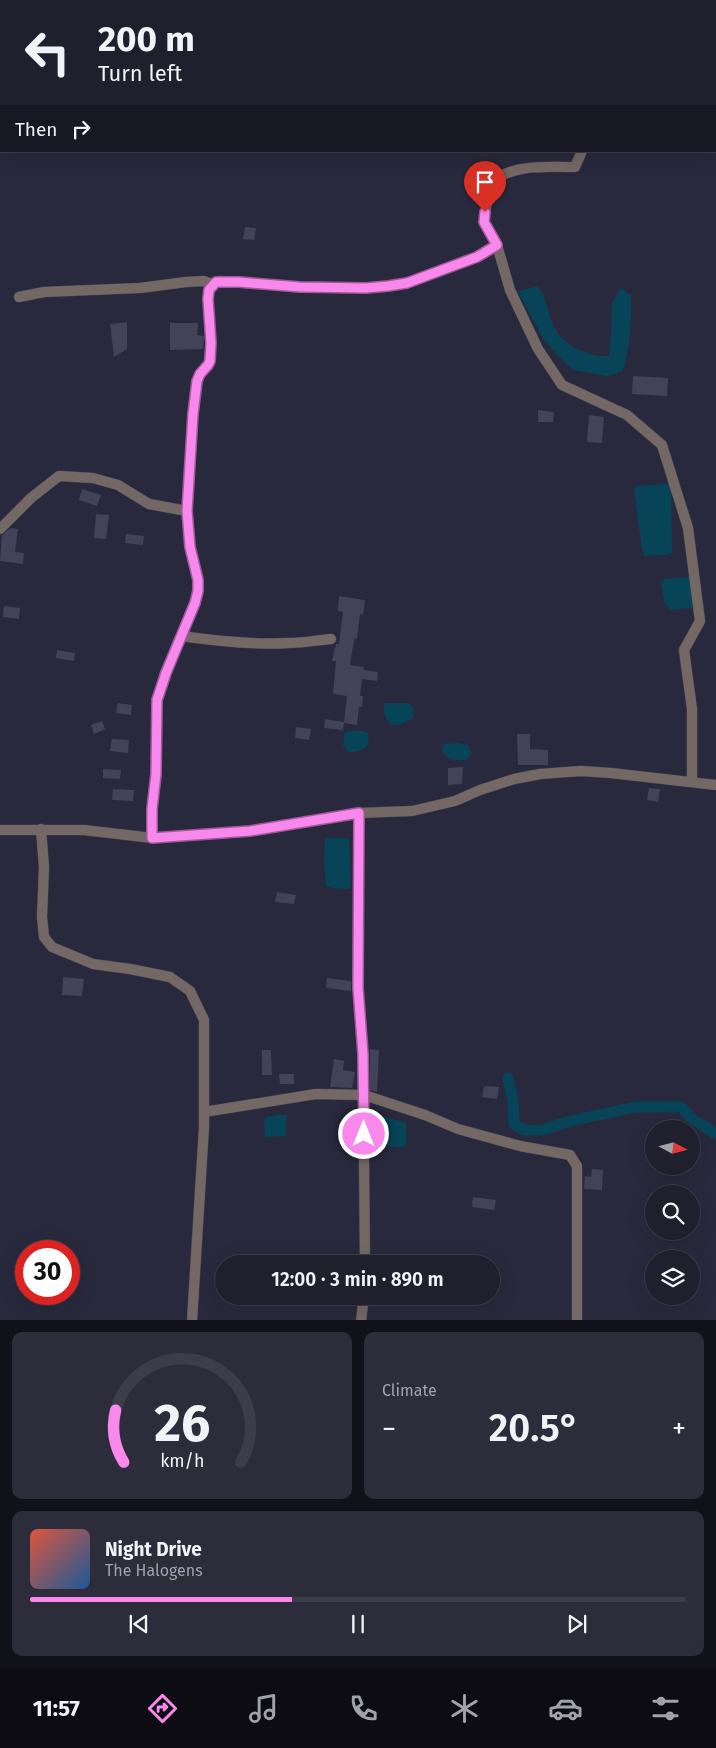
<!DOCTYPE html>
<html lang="en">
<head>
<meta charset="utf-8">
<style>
	body { margin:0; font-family:"Fira Sans",sans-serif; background:#2c2c3a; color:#f1f3f6; height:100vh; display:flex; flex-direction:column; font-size:19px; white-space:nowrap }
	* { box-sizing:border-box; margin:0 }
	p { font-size:16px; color:#a1a2aa }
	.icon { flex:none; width:28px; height:28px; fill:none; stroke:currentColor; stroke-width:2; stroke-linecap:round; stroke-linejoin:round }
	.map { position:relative; height:1320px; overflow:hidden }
	.drawer { display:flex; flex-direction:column; gap:12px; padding:12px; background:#111119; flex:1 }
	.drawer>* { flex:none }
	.banner { position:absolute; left:0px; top:0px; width:716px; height:152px; box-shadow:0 5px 20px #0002,0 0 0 1px #3c3d4a; background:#1f1f2e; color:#f1f3f6; overflow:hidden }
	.needle { width:32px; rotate:97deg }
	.buttons { position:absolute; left:645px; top:1120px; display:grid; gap:10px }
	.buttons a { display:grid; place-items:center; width:55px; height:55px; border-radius:50%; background:#1f1f2e; box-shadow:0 5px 20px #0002,0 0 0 1px #3c3d4a; font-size:25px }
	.speed { position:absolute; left:15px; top:1240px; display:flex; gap:10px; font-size:25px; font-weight:700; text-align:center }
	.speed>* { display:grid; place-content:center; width:65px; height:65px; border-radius:50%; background:#1f1f2e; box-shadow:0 5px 20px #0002,0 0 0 1px #3c3d4a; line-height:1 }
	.speed .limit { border:8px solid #d22; background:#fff; color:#111 }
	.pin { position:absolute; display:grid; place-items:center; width:42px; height:42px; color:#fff; margin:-51px -21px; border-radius:50% 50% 50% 0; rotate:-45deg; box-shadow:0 0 5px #0007 }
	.pin .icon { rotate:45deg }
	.me { position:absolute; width:55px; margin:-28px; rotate:0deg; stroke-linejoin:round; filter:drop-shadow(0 0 4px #0008) }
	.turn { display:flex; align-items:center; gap:18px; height:105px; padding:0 15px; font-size:22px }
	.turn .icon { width:65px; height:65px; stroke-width:2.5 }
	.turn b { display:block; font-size:35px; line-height:42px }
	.then { display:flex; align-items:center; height:48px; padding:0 15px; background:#0003; gap:10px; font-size:19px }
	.big { font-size:38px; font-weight:600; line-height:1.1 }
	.drawer .widget { flex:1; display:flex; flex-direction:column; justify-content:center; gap:8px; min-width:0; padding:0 18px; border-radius:10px; background:#2c2c3a }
	.drawer .dial { align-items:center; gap:0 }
	.dial svg { height:130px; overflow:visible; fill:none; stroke:#3c3d4a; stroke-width:7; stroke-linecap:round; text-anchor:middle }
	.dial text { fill:#f1f3f6; stroke:none }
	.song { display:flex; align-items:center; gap:15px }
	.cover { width:60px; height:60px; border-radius:8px; background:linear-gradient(135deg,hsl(10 70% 55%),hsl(210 70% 35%)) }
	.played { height:5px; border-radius:2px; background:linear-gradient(90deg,#f888eb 40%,#3c3d4a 40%) }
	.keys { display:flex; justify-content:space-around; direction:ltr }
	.heat { display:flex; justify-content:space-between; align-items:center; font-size:28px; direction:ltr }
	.drawer .tiles { flex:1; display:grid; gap:12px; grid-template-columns:1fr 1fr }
	.widget:last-child { grid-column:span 2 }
	.trip { position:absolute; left:215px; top:1255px; width:285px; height:50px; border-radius:25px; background:#1f1f2e; box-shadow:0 5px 20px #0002,0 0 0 1px #3c3d4a; font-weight:600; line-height:50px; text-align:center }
	.tab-bar { display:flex; height:80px; justify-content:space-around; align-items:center; background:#0c0c12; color:#a1a2aa }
	.tab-bar .icon { width:35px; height:35px }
	.tab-bar .on { color:#f888eb }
	.tab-bar b { font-size:22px; color:#f1f3f6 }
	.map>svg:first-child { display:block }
</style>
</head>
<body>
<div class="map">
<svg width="716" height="1321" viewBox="0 0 716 1321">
	<rect width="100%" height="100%" fill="#29293d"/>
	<g fill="#084457">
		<path d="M 537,286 C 549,301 547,315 555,329 C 566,347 589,357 609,356 L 611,336 L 612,303 L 621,288 L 631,295 C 631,321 631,347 622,372 L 607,376 L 574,370 L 560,358 L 543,338 L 518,292 Z"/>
		<path d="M 663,484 L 671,485 L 672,553 L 667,555 L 645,556 L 642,549 L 634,490 L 637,486 Z"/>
		<path d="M 692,577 L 694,608 L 670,610 L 664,601 L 661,583 L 664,579 Z"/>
		<path d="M 385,703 L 409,703 L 414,709 L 413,718 L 399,725 L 390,724 C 386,718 381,710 385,703 Z"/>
		<path d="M 354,731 L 363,731 L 368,733 C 371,748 362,752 349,752 L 343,746 L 345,732 Z"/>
		<path d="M 459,743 L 468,745 C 471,751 472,755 466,760 C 455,760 449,761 442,751 L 444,744 Z"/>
		<path d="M 349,838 L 351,885 L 349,889 L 333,888 L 326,886 L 324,862 L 325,838 Z"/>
		<path d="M 369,1112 L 406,1123 L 406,1146 L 403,1147 L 370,1146 L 369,1144 Z"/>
		<path d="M 287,1114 L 286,1136 L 265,1137 L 264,1123 L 266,1117 Z"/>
	</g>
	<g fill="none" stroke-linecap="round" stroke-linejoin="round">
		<path stroke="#084457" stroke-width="11" d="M 508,1078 L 513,1100 L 514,1124 L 524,1130 L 542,1130 L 567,1122 L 635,1107 L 681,1107 L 691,1118 L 716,1134"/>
	</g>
	<g fill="#424259">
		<path d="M 245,227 L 256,228 L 254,240 L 243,239 Z"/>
		<path d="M 127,322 L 127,349 L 114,357 L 110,324 Z"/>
		<path d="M 170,323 L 198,323 L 197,335 L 204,336 L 203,349 L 170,350 Z"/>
		<path d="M 633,376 L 668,378 L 667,396 L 632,394 Z"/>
		<path d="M 538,410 L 554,412 L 553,422 L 538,422 Z"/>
		<path d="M 589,415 L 604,417 L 602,443 L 587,442 Z"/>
		<path d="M 82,489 L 101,495 L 97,506 L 79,500 Z"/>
		<path d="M 96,514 L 109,515 L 106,539 L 94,538 Z"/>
		<path d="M 11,528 L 18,529 L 15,552 L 24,553 L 23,564 L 0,561 L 2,535 Z"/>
		<path d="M 126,534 L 144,536 L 143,545 L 125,543 Z"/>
		<path d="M 339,596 L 365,600 L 363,615 L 360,614 L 357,639 L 355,638 L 353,646 L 350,665 L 364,667 L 363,670 L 378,672 L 377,681 L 362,679 L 360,696 L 363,696 L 362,707 L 359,707 L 357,725 L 344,723 L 343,730 L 324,728 L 325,719 L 344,722 L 347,696 L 333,694 L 336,661 L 332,661 L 336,644 L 339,644 L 343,612 L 338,611 Z"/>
		<path d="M 4,606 L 20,608 L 19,619 L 3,617 Z"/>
		<path d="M 57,650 L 75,653 L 74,661 L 56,658 Z"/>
		<path d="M 118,703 L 132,705 L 131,715 L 116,713 Z"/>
		<path d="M 102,721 L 105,729 L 94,734 L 91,725 Z"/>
		<path d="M 296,727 L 311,729 L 309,740 L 295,738 Z"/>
		<path d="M 517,734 L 530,734 L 530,749 L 548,750 L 548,765 L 518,765 Z"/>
		<path d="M 112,739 L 129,740 L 128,753 L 110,751 Z"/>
		<path d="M 463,767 L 462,784 L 448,785 L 448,768 Z"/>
		<path d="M 103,769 L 121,770 L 120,779 L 103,778 Z"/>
		<path d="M 649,788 L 660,789 L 658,802 L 647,800 Z"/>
		<path d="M 113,789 L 134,790 L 133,801 L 112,800 Z"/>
		<path d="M 277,892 L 296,895 L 294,904 L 275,902 Z"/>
		<path d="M 63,977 L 84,979 L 82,996 L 62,995 Z"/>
		<path d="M 327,978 L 351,981 L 351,991 L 326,988 Z"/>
		<path d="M 370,1049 L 379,1050 L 377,1092 L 370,1090 Z"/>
		<path d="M 262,1050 L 271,1050 L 272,1075 L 262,1075 Z"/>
		<path d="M 334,1059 L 344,1061 L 343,1070 L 355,1072 L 352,1088 L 330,1087 Z"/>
		<path d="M 279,1074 L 294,1074 L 294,1084 L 280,1084 Z"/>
		<path d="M 484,1086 L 499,1087 L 497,1099 L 482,1097 Z"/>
		<path d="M 592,1169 L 603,1170 L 602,1190 L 584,1189 L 585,1176 L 591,1177 Z"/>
		<path d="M 473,1197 L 496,1200 L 494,1210 L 472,1207 Z"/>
	</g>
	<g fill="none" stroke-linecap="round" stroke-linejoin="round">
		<g stroke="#454559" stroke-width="11">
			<g id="street">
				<path d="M 497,245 L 510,290 L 538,349 L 562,385 L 627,415 L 662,445 L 688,528 L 700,621 L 684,650 L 692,709 L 692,781"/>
				<path d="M 19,297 L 44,292 L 140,288 L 186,282 L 204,281 L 214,285"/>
				<path d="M 0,529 L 31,498 L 59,476 L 93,478 L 118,485 L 149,504 L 187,511"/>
				<path d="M 181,636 C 216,641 254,645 289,643 C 303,643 317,640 331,639"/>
				<path d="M 359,813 L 358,988 L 363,1054 L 365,1264"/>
				<path d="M 41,829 L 44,867 L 42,917 L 44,937 L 52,947 L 93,964 L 130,969 L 170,977 L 190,991 L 204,1020 L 204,1127 L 192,1321"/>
				<path d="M 0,830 L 84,830 L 152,838 L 250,831 L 359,813 L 412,811 L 455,801 L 480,790 L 514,779 L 540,774 L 581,771 L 611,773 L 716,785"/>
				<path d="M 152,838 L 152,809 L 156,774 L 157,700 L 165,673 L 195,603 L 198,591 L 198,580 L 190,547 L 187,511 L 193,413 L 197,381 L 200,374 L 208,365 L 209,361 L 211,343 L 208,299 L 209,290 L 216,282 L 220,281 L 299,287 L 366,288 L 388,286 L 407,283 L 477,257 L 497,245 L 484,222 L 490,182 C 515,164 545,167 575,167 L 582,151"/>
				<path d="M 204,1112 L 316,1094 L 364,1095 L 425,1115 L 458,1129 L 520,1146 L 570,1155 L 577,1166 L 577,1321"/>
				<path d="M 361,1321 L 364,1296"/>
			</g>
		</g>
		<g stroke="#454559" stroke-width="11">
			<g id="secondary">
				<path d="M 602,0 L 602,1"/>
				<path d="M 715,66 L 716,66"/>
			</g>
		</g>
		<use href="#street" stroke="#746864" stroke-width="10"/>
		<use href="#secondary" stroke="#9d8a84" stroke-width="10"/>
	</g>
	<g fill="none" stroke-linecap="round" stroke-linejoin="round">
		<g stroke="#a15899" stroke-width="12">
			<path id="route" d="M 364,1134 L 363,1054 L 358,988 L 359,813 L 250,831 L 152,838 L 152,809 L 156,774 L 157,700 L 166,673 L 195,603 L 198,591 L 198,580 L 190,547 L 187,511 L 193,414 L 197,381 L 200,374 L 208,365 L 210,361 L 211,343 L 208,299 L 209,290 L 216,282 L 239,282 L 300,287 L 366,288 L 388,286 L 407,283 L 477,257 L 497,245 L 484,222 L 485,212"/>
		</g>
		<use href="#route" stroke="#f888eb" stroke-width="9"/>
	</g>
</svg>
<div class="buttons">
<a><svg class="needle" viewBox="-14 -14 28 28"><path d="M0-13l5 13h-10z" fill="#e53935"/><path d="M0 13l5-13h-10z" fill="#a1a2aa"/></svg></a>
<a><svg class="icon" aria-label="search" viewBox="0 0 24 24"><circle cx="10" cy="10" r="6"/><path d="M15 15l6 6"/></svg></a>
<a><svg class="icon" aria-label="layers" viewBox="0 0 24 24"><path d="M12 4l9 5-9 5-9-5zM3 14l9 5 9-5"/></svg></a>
</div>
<div class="speed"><div class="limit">30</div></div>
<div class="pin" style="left:485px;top:212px;background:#d93025"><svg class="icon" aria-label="arrive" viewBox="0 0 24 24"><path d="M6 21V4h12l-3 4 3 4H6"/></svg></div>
<svg class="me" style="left:364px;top:1134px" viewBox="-20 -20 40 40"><circle r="17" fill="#f888eb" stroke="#fff" stroke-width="3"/><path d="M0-11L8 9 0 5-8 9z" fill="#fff"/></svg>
<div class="trip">12:00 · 3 min · 890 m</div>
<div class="banner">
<div class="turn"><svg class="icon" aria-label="left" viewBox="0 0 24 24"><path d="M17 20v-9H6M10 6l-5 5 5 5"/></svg><div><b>200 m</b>Turn left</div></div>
<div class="then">Then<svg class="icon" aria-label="right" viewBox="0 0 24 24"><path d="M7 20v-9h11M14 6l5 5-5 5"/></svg></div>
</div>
</div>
<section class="drawer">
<div class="tiles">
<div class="widget dial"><svg viewBox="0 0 100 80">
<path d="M14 69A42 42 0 1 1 86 69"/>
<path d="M14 69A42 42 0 0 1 9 37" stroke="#f888eb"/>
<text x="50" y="56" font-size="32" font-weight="700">26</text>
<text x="50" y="72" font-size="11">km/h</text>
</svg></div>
<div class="widget"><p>Climate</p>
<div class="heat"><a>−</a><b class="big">20.5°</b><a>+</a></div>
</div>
<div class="widget">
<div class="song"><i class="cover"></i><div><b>Night Drive</b><p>The Halogens</p></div></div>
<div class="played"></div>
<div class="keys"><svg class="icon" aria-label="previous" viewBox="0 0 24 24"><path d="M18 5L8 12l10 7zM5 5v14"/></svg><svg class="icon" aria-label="pause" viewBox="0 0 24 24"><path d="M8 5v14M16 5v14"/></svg><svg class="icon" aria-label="next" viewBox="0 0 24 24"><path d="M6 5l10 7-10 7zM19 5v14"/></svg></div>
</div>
</div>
</section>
<nav class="tab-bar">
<b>11:57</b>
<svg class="icon on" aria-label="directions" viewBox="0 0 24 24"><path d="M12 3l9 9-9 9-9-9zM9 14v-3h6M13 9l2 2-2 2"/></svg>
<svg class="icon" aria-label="music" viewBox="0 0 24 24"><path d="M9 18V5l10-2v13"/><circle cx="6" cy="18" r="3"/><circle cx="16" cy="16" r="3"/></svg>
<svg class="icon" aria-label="phone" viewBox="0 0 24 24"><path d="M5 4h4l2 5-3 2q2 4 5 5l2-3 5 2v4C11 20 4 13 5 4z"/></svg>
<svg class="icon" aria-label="climate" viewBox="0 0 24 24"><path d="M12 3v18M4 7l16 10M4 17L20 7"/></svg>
<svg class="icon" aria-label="car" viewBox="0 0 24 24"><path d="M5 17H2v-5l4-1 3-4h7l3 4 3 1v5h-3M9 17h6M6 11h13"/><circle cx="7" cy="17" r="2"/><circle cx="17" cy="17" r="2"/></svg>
<svg class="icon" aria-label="filters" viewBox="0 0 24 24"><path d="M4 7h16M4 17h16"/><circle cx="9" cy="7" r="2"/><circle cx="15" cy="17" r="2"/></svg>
</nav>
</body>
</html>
